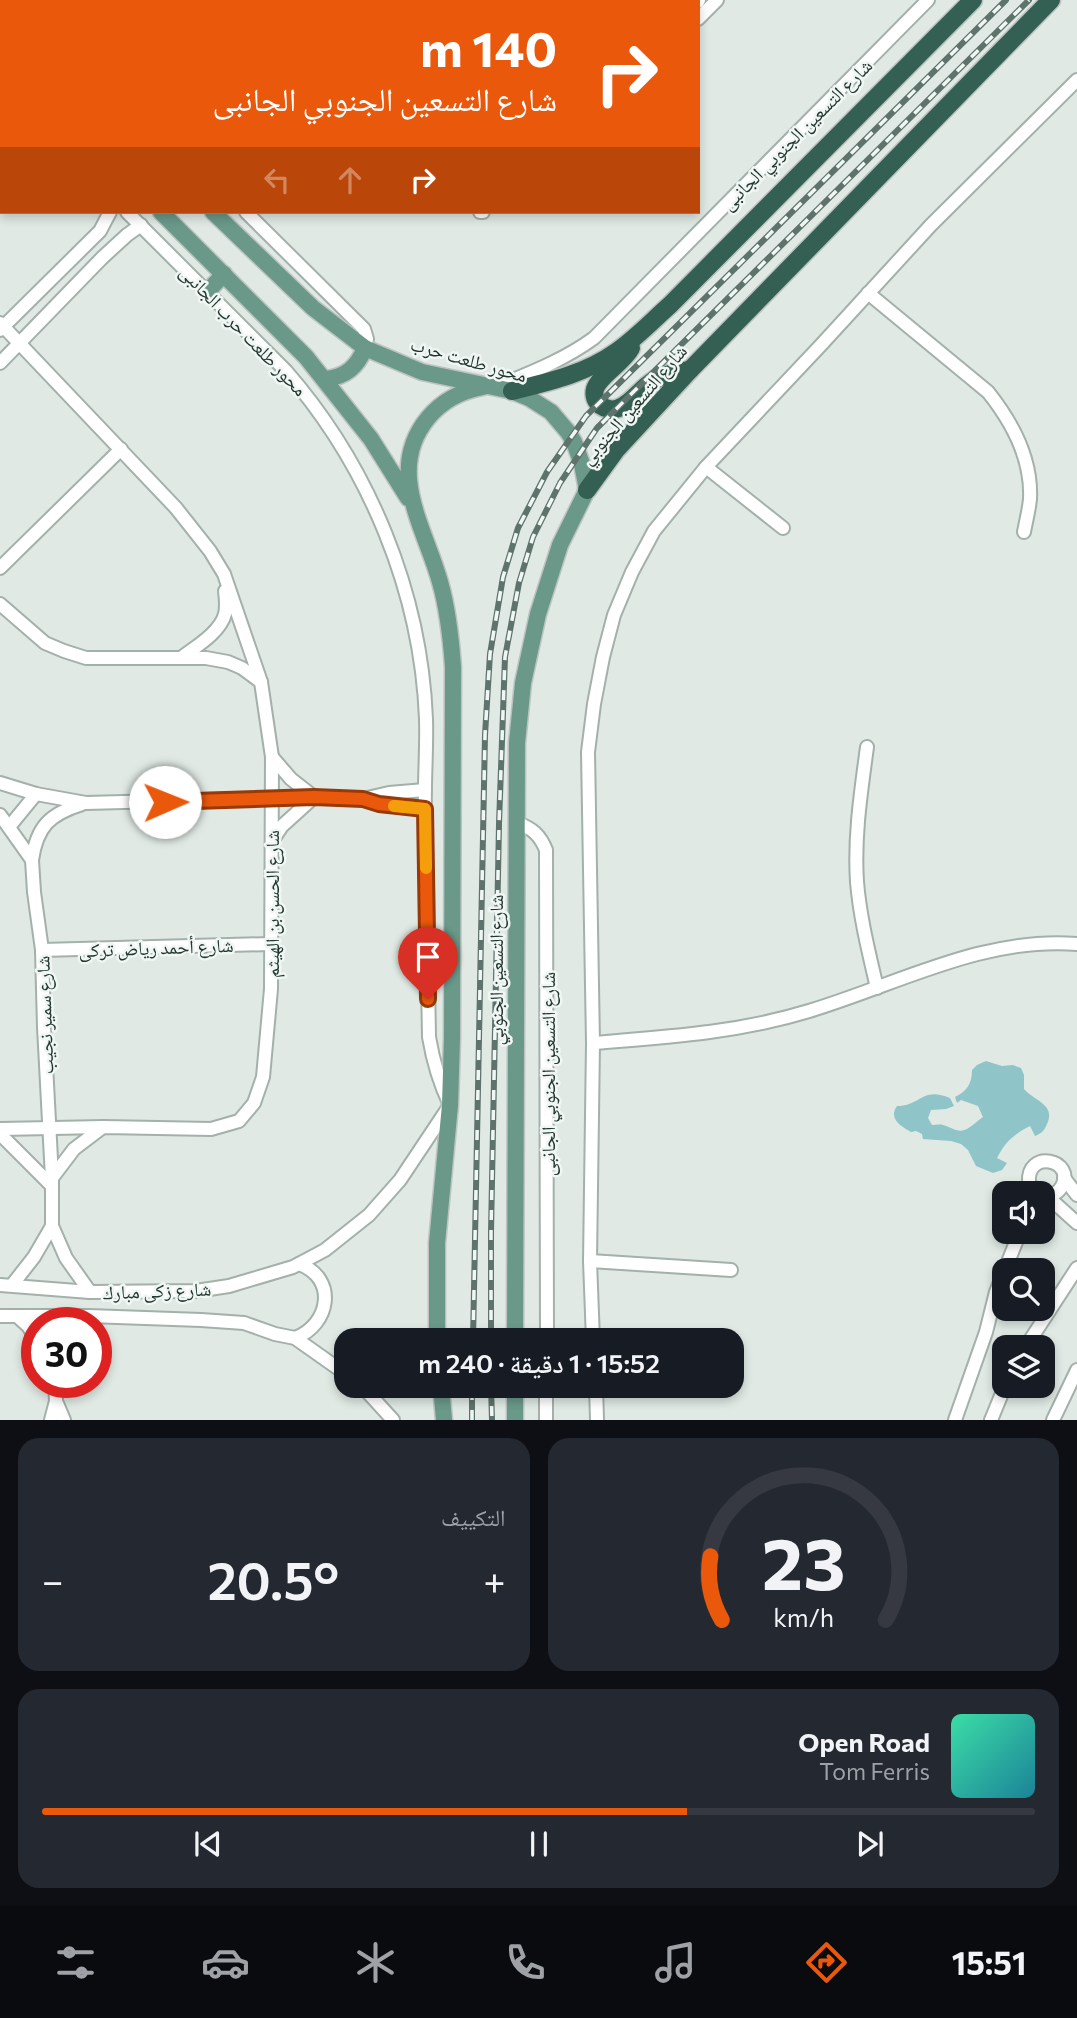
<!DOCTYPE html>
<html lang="ar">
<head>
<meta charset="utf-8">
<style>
	body { margin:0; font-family:Commissioner,"Noto Naskh Arabic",sans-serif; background:#242831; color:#f1f3f6; direction:rtl; height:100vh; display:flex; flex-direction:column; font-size:26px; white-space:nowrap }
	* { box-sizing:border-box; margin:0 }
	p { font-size:23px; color:#9ea1a6 }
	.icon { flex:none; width:38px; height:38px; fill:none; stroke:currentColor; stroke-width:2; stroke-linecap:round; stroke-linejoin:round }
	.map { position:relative; height:1420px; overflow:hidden; direction:ltr }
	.side { display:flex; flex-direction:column; gap:18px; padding:18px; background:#0d0f14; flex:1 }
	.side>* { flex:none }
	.top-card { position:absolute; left:0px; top:0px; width:700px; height:214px; box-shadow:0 4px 10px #0003; direction:rtl; background:#ea580c; color:#fff; overflow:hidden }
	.tools { position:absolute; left:992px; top:1181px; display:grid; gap:14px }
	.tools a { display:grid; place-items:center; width:63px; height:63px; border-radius:14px; background:#171b24; box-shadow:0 4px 10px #0003; font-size:35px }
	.speed { position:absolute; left:21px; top:1307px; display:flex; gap:14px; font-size:35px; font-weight:700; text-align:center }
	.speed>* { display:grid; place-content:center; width:91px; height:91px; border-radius:50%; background:#171b24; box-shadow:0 4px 10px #0003; line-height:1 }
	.speed .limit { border:10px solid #d22; background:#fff; color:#111 }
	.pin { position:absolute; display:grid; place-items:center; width:60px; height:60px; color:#fff; margin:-72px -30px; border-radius:50% 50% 50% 0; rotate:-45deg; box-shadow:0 0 7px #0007 }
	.pin .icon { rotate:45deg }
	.me { position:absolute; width:77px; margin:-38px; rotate:89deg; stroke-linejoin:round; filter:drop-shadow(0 0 5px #0008) }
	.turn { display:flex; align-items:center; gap:24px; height:147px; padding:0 28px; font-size:32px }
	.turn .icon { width:91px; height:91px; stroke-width:2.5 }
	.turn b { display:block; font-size:49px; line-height:60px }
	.lanes { display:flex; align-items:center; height:66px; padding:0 28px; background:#0003; justify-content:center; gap:35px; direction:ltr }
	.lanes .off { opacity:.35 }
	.big { font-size:52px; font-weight:600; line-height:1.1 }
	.side .widget { flex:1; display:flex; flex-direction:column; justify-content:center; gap:10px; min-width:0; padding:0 24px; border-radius:21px; background:#242831 }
	.side .dial { align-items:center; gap:0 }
	.dial svg { height:182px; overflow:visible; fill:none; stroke:#363941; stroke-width:7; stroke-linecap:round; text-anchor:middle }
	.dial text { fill:#f1f3f6; stroke:none }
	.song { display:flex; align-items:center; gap:21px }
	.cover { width:84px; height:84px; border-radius:10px; background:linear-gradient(135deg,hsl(160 70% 55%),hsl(190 70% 35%)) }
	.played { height:7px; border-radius:4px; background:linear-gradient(90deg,#ea580c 65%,#363941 65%) }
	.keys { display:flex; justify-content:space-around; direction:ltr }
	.heat { display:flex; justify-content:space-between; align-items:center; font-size:38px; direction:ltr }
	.side .tiles { flex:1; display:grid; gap:18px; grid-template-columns:1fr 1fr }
	.widget:last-child { grid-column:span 2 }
	.trip { position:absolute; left:334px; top:1328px; width:410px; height:70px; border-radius:21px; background:#171b24; box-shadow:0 4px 10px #0003; font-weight:600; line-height:70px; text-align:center; direction:rtl }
	.menu { display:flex; height:112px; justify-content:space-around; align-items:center; background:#090b0e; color:#9ea1a6 }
	.menu .icon { width:49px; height:49px }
	.menu .current { color:#ea580c }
	.menu b { font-size:32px; color:#f1f3f6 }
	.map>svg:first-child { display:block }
</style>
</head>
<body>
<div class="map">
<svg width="1077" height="1420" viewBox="0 0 1077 1420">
	<rect width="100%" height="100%" fill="#e0e9e4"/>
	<path fill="#8fc4c8" d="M 986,1061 L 1002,1066 L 1013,1065 L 1021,1068 L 1024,1075 L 1024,1089 C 1034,1101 1056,1104 1047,1124 C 1044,1131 1042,1133 1035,1136 L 1030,1126 C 1014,1134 1005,1142 997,1158 L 1007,1163 L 1002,1170 L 993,1173 L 976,1166 L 968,1150 L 961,1144 L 951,1141 L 923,1139 L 922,1134 L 916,1131 L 911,1132 C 901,1126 888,1119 897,1106 C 921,1106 922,1086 950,1098 L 954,1106 L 946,1109 L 931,1110 L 928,1118 L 932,1125 C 936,1125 940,1124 943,1125 C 954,1128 959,1135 970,1127 C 975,1124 978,1120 983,1117 L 978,1106 L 961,1100 L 957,1103 L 955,1097 C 967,1091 972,1084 972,1070 L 977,1065 Z"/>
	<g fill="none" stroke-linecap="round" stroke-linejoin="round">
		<g stroke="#a4b0aa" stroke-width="16">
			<g id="minor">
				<path d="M 32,0 L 33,2"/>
				<path d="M 249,0 L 251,2"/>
				<path d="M 271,0 L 272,2"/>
				<path d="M 482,0 L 484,2"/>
				<path d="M 507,0 L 508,2"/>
				<path d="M 682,0 L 683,2"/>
				<path d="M 137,2 L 138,0"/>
				<path d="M 698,2 L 699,0"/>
				<path d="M 698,19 L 717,0"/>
				<path d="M 0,85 L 2,87"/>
				<path d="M 246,212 L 364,329 L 367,339 L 365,348"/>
				<path d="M 480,212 L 483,212"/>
				<path d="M 868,293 L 988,392 C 1012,422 1032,459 1030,499 C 1029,510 1026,521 1024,532"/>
				<path d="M 0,323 L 176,508 L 210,551 L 224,574 L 261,682 L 272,757 L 271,989 L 263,1077 L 254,1103 L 239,1121 L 211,1129 L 104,1127 L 0,1129"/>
				<path d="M 0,330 L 100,231 L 110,212"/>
				<path d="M 0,363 L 102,258 L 127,235 L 141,225"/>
				<path d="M 496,387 C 530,373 564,360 594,338 L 928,0"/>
				<path d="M 706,467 L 783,528"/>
				<path d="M 0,568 L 121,449"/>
				<path d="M 0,604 L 45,643 L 64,651 L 86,658 L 206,658 L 228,662 L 242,668 L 261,682"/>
				<path d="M 181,658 C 195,647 220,633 225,614 C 227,607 226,599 225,591"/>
				<path d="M 867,747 C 861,792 854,836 857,882 C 860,918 869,953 877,988"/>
				<path d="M 272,757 L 291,779 L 314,797 L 282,826 L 272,841"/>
				<path d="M 0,783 L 36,794 L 86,803 L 314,797 L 363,799 L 379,804 L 425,809"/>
				<path d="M 363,799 L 389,793 L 425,790"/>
				<path d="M 0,815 L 32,860 L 34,892 L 42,950 L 44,1027 L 52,1178 L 52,1226 L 66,1258 L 90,1292"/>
				<path d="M 517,823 C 532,828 540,835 546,850 L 547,1340"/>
				<path d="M 9,827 L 36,794"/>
				<path d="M 32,860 C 37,826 50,814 82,804"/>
				<path d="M 42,950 L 270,944"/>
				<path d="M 593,1043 C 667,1037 737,1033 809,1011 C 896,985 984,936 1077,944"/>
				<path d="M 0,1134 L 52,1186"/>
				<path d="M 52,1178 L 74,1149 L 103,1127"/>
				<path d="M 1064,1178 L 1077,1195"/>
				<path d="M 1038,1194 L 1029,1183 C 1026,1148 1076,1160 1062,1186 C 1058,1194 1051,1196 1043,1196"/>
				<path d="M 1047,1196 L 1077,1223"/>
				<path d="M 590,1261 L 731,1270"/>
				<path d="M 0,1285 L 90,1292 L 196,1291 L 229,1286 L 293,1267 L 325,1250 L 369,1215 L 400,1180 L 450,1105 C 439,1082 433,1061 429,1037 C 428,963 426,888 425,814 C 424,782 427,750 426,719 C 421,592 369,466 286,371 L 127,212"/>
				<path d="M 12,1285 L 34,1257 L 52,1226"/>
				<path d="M 0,1316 L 89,1316 L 201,1320 L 244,1323 L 275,1334 L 295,1338 L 346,1374"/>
				<path d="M 17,1316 L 28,1326 L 37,1340"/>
				<path d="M 295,1338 C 330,1325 338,1278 299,1264"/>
				<path d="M 593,1340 L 590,1261 L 593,1043 L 588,752 L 594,704 L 603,657 L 614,615 L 632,572 L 654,531 L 706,467 L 821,345 L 931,225 L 1077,80"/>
				<path d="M 1025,1348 L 1077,1268"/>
				<path d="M 362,1386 L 393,1420"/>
				<path d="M 596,1386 L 597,1420"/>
				<path d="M 56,1401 L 64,1420"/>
				<path d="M 51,1420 L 56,1401 L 55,1382"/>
				<path d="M 546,1420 L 546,1386"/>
				<path d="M 955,1420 L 986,1332 L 996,1292 L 1020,1232"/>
				<path d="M 991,1420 L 1005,1386"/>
				<path d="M 1053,1420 L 1077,1370"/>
			</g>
		</g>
		<g stroke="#bdc3c1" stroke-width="19">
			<g id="major">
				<path d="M 0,1 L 2,2"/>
				<path d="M 0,54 L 2,55"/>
				<path d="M 161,212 L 306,357 L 371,439 L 408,498"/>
				<path d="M 213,212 L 313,308 L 365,348 L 422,372 L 512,391 L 529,398 L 551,412 L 568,432 L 574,442 L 582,464 L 587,490 L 560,545 L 538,614 L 523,683 L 517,743 L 515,1340"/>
				<path d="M 208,291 L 224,274"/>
				<path d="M 325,379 C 346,377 357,367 365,348"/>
				<path d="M 437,1340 L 437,1243 L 450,1105 L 452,1038 L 453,667 C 451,638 448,610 440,582 C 425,528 385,470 428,418 C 442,401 461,391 483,387"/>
				<path d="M 441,1386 L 444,1420"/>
				<path d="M 515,1420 L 515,1386"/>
			</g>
		</g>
		<g stroke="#bdc3c1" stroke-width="21">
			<g id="highway">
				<path d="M 631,348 C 623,363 599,376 595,389 C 591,403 607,413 619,408 C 632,403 641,388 653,381 C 664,374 677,372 690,370"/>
				<path d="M 512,391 C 548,382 585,374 616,352 C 635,339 652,321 670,305 L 973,0"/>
				<path d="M 587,490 L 616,450 L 690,370 L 1051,0"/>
			</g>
		</g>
		<use href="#minor" stroke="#fff" stroke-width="12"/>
		<use href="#major" stroke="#6a9989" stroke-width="16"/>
		<use href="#highway" stroke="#336052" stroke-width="18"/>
		<g stroke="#5d736b" stroke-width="6">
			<g id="rail">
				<path d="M 473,1340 L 485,735 L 490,654 L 503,577 L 518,528 L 547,472 L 586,416 L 1006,0"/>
				<path d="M 491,1340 L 491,1232 L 499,824 L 505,657 L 519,583 L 533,537 L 560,483 L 597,428 L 1029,0"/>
				<path d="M 491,1386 L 492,1420"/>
				<path d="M 472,1420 L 472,1386"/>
			</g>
		</g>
		<use href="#rail" stroke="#f0f6f3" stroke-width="3.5" stroke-dasharray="10" stroke-linecap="butt"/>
	</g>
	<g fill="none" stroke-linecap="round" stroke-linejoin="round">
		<g stroke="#983908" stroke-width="18">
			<path id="route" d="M 165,802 L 314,797 L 363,799 L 379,804 L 425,809 L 428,999"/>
		</g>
		<use href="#route" stroke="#ea580c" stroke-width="12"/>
		<path stroke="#f59e0b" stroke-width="12" d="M 394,806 L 425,809 L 426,868"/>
	</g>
	<g text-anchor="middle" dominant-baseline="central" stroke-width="5" stroke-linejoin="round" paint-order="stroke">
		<g font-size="19" fill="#233730" stroke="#f0f6f3">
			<text transform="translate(796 134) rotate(-45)">شارع التسعين الجنوبي الجانبى</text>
			<text transform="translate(244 330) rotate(46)">محور طلعت حرب الجانبى</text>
			<text transform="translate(469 359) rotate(16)">محور طلعت حرب</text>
			<text transform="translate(633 404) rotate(-49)">شارع التسعين الجنوبي</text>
			<text transform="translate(271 904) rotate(-90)">شارع الحسن بن الهيثم</text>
			<text transform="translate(156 947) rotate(-2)">شارع أحمد رياض تركى</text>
			<text transform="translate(495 970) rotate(-90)">شارع التسعين الجنوبي</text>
			<text transform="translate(44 1015) rotate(-92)">شارع سمير نجيب</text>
			<text transform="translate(547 1074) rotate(-90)">شارع التسعين الجنوبي الجانبى</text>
			<text transform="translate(157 1290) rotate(-2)">شارع زكى مبارك</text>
		</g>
	</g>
</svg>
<div class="tools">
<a><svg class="icon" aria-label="sound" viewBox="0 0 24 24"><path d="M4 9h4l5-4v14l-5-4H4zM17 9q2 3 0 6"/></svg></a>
<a><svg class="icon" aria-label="search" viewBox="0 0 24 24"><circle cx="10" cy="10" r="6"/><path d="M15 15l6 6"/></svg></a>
<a><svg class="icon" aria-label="layers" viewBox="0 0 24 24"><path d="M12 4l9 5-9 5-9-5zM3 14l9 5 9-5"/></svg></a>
</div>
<div class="speed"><div class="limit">30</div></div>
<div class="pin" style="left:428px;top:999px;background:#d93025"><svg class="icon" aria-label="arrive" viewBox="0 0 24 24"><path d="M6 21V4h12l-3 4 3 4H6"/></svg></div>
<svg class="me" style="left:165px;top:802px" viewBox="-20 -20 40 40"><circle r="19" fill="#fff"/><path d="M0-13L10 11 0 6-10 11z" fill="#ea580c"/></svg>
<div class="trip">15:52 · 1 دقيقة · 240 m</div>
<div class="top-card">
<div class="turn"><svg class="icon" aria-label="right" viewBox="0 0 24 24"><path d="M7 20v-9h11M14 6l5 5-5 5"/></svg><div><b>140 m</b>شارع التسعين الجنوبي الجانبى</div></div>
<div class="lanes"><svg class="icon off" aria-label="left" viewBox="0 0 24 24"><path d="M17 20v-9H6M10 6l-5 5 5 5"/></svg><svg class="icon off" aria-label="ahead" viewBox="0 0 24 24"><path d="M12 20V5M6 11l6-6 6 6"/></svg><svg class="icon" aria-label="right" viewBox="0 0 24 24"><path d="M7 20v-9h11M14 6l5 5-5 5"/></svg></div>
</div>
</div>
<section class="side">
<div class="tiles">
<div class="widget dial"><svg viewBox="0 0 100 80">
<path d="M14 69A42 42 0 1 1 86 69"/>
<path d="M14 69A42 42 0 0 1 9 41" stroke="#ea580c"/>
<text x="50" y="56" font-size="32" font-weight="700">23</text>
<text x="50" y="72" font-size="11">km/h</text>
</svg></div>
<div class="widget"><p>التكييف</p>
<div class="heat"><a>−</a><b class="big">20.5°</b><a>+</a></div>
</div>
<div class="widget">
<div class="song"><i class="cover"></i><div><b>Open Road</b><p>Tom Ferris</p></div></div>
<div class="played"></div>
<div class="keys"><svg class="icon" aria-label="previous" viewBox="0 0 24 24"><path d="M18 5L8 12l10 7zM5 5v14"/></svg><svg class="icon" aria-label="pause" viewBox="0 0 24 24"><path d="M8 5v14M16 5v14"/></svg><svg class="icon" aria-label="next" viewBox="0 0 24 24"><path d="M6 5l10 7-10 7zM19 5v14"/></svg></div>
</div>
</div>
</section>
<nav class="menu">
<b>15:51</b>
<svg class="icon current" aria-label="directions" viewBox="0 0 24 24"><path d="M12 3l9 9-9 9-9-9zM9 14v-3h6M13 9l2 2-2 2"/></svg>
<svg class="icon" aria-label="music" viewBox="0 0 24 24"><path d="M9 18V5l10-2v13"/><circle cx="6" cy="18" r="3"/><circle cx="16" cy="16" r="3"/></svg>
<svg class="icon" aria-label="phone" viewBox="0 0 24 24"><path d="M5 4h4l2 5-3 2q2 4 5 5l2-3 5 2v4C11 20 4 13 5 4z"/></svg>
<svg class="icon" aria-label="climate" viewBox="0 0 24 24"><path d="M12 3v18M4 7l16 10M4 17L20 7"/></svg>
<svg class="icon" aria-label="car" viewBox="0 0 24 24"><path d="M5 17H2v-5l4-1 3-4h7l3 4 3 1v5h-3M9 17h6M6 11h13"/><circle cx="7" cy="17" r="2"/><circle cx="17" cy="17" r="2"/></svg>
<svg class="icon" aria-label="filters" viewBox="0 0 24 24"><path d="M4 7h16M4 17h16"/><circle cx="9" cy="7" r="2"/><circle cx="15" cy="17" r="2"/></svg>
</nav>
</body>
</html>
